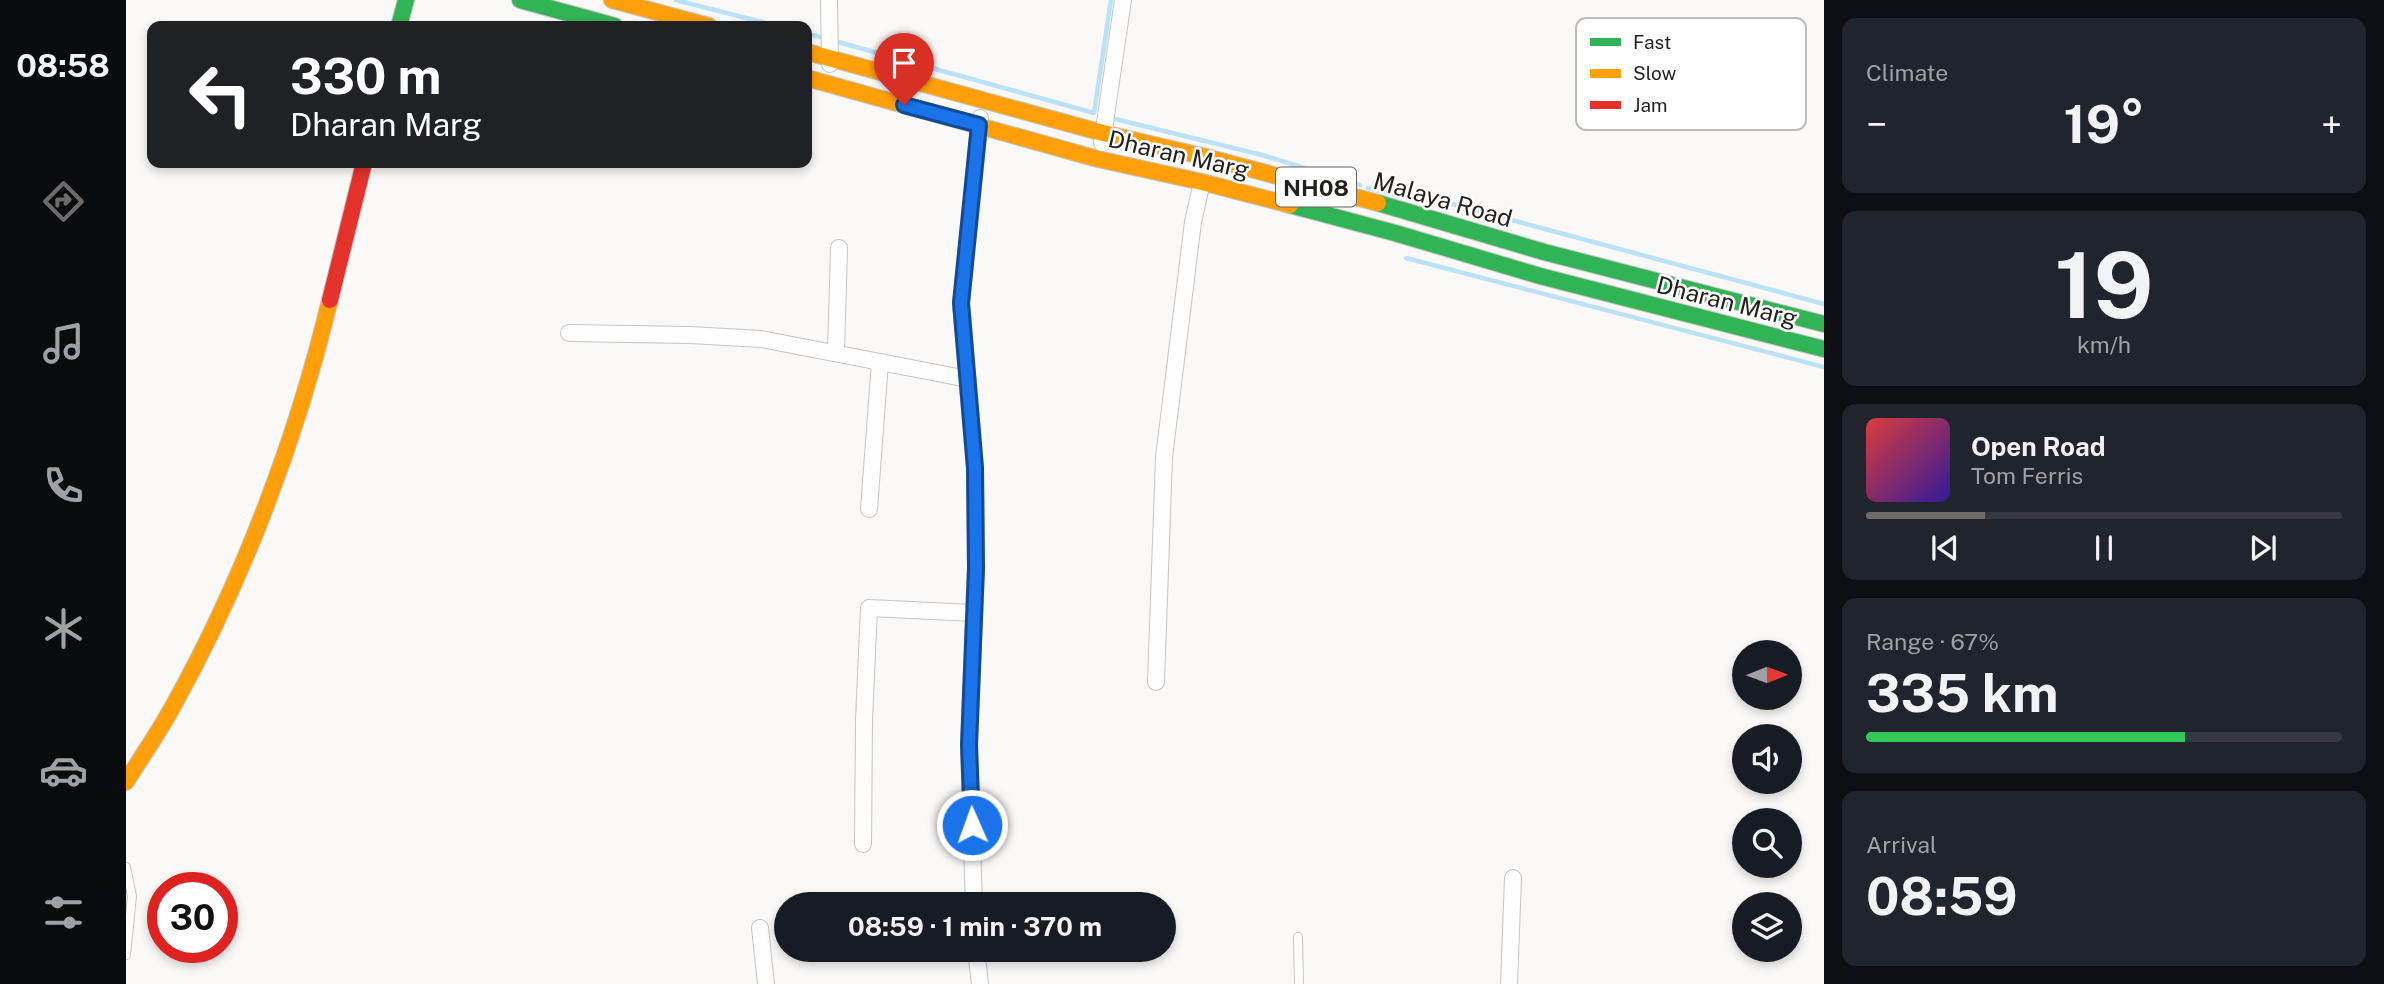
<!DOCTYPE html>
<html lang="en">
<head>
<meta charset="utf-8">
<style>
	body { margin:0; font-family:"Public Sans",sans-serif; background:#20242c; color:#f1f3f6; height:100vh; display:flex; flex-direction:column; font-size:26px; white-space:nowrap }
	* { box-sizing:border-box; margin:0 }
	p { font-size:23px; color:#9ea1a6 }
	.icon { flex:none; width:38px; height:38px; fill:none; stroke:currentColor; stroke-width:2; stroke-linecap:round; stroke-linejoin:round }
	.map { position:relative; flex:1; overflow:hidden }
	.drawer { display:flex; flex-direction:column; gap:18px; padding:18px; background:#0d0f14; width:560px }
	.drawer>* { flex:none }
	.top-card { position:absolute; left:21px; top:21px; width:665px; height:147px; border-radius:14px; box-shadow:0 4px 10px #0003; background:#202124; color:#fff; overflow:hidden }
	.needle { width:46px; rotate:89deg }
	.controls { position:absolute; left:1606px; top:640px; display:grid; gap:14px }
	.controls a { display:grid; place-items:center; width:70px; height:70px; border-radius:50%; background:#171b24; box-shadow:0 4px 10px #0003; font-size:35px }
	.speed { position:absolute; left:21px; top:872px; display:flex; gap:14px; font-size:35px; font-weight:700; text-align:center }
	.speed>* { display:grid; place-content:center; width:91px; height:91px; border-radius:50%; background:#171b24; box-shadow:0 4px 10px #0003; line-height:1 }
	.speed .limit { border:10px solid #d22; background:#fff; color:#111 }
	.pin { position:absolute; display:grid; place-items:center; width:60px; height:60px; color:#fff; margin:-72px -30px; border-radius:50% 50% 50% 0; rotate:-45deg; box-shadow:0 0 7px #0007 }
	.pin .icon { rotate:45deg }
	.me { position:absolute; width:77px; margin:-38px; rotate:358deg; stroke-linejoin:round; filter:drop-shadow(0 0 5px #0008) }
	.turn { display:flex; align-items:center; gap:24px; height:147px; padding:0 28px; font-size:32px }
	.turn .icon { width:91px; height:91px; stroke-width:2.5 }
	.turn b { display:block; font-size:49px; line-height:60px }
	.big { font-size:52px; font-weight:700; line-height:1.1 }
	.drawer .widget { flex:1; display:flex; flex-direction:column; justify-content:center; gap:10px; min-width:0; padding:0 24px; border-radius:14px; background:#20242c }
	.drawer .dial { align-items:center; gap:0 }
	.dial b { font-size:91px; line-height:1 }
	.song { display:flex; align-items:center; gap:21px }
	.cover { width:84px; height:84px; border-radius:10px; background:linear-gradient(135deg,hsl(0 70% 55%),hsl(250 70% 35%)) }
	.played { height:7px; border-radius:4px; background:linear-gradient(90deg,#6f6b69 25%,#363941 25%) }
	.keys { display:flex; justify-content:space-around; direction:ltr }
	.heat { display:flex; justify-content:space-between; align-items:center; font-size:38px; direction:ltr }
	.charge { height:10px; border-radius:5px; background:linear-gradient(90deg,#34c759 67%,#363941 0) }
	.trip { position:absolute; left:648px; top:892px; width:402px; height:70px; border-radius:35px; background:#171b24; box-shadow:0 4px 10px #0003; font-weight:700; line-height:70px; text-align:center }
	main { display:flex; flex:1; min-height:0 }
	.dock { display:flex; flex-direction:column; width:126px; justify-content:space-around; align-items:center; background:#090b0e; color:#9ea1a6 }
	.dock .icon { width:49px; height:49px }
	.dock .current { color:#6f6b69 }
	.dock b { font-size:32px; color:#f1f3f6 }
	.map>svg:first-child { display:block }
</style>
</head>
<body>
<main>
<nav class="dock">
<b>08:58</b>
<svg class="icon current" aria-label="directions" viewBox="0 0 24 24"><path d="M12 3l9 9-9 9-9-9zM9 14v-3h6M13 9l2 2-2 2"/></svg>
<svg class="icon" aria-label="music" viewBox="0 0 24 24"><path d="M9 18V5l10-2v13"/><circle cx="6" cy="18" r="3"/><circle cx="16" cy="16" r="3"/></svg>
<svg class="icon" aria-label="phone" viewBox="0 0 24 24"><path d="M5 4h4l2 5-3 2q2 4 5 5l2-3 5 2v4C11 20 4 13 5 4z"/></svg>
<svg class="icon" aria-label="climate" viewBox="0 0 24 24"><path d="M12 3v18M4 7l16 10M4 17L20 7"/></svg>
<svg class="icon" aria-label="car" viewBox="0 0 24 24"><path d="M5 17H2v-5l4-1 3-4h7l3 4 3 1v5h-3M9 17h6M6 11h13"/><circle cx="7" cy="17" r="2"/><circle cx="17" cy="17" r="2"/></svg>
<svg class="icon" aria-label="filters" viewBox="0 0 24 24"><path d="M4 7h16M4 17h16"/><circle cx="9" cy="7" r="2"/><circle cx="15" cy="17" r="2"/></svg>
</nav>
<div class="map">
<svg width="1698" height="984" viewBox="0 0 1698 984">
	<rect width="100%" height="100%" fill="#fbf9f7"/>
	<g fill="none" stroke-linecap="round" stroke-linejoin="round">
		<g stroke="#b9e2f8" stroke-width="4.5">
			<path d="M 550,0 L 651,26"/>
			<path d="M 681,34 L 695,37"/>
			<path d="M 712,42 L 968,113 L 985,0"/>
			<path d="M 985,118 L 1136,155 L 1234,185"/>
			<path d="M 1242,188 L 1273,196 L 1285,193 L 1698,304"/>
			<path d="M 1280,258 L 1698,367"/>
		</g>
		<g stroke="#c7c4c1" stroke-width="10">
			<g id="lane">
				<path d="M 0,867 L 6,896 L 0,955"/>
				<path d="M 1172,937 L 1173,984"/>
			</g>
		</g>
		<g stroke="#c7c4c1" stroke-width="18">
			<g id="street">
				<path d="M 703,0 L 704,64"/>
				<path d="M 976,143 L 997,0"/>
				<path d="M 443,333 L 564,335 L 635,339 L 842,379"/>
				<path d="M 710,353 L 713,248"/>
				<path d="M 743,509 L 754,362"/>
				<path d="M 1030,682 L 1038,457 L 1067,222 L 1076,182"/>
				<path d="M 737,844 L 738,720 L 743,608 L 848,613"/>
				<path d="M 848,905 L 843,745 L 850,568 L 849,468 L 835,303 L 854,118"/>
				<path d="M 634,928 L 640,984"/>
				<path d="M 850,950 L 854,984"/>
				<path d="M 1383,984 L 1387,878"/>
			</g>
		</g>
		<g stroke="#c7c4c1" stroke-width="18">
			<g id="fast">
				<path d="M 394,0 L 489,26"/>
				<path d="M 273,26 L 280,0"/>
				<path d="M 1252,203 L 1418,252 L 1698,324"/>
				<path d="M 1164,205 L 1269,233 L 1414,276 L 1698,349"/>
			</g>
		</g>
		<g stroke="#c7c4c1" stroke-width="18">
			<g id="slow">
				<path d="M 486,0 L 583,26"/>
				<path d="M 681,52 L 977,133 L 1080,157 L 1252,203"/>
				<path d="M 681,78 L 972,159 L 1076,182 L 1164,205"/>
				<path d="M 0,782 C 15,758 31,735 45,710 C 116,583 170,441 204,300"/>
			</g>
		</g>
		<g stroke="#c7c4c1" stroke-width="18">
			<path id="jam" d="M 204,300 L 238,163"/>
		</g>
		<use href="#lane" stroke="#fefefe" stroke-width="8"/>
		<use href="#street" stroke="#fefefe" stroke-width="16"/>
		<use href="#fast" stroke="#30b455" stroke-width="16"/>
		<use href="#slow" stroke="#ff9f0a" stroke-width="16"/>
		<use href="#jam" stroke="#e5322d" stroke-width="16"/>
	</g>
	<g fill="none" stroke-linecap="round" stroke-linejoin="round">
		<g stroke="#114b97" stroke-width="18">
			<path id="route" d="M 778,105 L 853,125 L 835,303 L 849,468 L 850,568 L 843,745 L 846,825"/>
		</g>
		<use href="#route" stroke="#1a73e8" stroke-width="12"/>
	</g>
	<g text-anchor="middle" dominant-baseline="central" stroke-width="5" stroke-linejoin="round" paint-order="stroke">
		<rect fill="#fff" stroke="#656260" stroke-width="2" x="1150" y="167.5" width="80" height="39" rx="5"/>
		<g font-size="23" font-weight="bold" fill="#231f1c">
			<text x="1190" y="187">NH08</text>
		</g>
		<g font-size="24" fill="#231f1c" stroke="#fff">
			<text transform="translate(1053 154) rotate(13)">Dharan Marg</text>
			<text transform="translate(1317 199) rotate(16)">Malaya Road</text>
			<text transform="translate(1601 301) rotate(14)">Dharan Marg</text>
		</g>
	</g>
	<rect x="1450" y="18" width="230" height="112" rx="10" fill="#fff" stroke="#bdbcbb" stroke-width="2"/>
	<rect x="1464" y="38" width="31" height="8" fill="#30b455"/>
	<rect x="1464" y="69" width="31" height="9" fill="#ff9f0a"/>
	<rect x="1464" y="101" width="31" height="8" fill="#e5322d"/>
	<g font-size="19" fill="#231f1c">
		<text x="1507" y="49">Fast</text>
		<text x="1507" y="80">Slow</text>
		<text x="1507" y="112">Jam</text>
	</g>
</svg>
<div class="controls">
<a><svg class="needle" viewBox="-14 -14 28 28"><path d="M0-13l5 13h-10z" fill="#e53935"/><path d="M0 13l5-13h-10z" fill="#9ea1a6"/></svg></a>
<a><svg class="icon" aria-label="sound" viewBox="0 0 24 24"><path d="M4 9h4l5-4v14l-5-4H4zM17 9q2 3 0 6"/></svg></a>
<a><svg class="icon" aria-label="search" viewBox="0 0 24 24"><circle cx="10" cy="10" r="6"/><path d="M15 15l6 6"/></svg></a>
<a><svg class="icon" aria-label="layers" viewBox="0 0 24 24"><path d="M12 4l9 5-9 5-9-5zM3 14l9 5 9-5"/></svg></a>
</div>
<div class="speed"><div class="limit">30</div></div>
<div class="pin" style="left:778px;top:105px;background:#d93025"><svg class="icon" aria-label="arrive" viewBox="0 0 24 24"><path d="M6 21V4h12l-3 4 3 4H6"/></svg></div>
<svg class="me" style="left:846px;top:825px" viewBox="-20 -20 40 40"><circle r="17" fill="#1a73e8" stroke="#fff" stroke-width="3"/><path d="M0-11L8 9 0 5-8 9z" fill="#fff"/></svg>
<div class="trip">08:59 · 1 min · 370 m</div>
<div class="top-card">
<div class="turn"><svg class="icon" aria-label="left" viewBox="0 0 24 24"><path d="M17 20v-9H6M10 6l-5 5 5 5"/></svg><div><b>330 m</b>Dharan Marg</div></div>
</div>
</div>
<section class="drawer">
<div class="widget"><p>Climate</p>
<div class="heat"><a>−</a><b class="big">19°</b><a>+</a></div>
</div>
<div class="widget dial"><b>19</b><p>km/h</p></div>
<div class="widget">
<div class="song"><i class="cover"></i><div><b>Open Road</b><p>Tom Ferris</p></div></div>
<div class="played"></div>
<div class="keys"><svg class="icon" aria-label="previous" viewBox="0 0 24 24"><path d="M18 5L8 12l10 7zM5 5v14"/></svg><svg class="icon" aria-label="pause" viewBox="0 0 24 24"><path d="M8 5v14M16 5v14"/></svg><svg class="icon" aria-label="next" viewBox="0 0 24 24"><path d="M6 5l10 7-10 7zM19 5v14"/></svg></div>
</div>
<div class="widget"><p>Range · 67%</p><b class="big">335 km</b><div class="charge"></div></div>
<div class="widget"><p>Arrival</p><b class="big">08:59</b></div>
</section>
</main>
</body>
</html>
